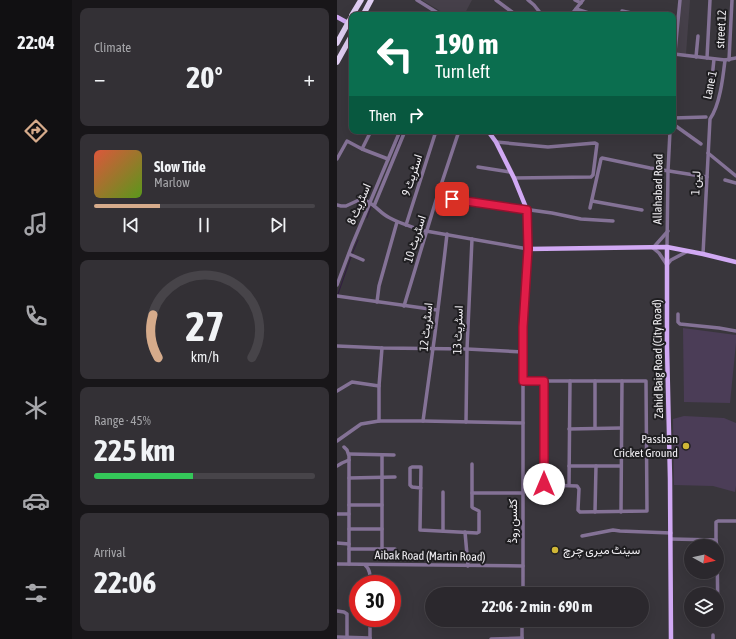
<!DOCTYPE html>
<html lang="en">
<head>
<meta charset="utf-8">
<style>
	body { margin:0; font-family:"Asap Condensed",Vazirmatn,sans-serif; background:#333035; color:#f1f3f6; height:100vh; display:flex; flex-direction:column; font-size:15px; white-space:nowrap }
	* { box-sizing:border-box; margin:0 }
	p { font-size:13px; color:#a6a6aa }
	.icon { flex:none; width:22px; height:22px; fill:none; stroke:currentColor; stroke-width:2; stroke-linecap:round; stroke-linejoin:round }
	.map { position:relative; flex:1; overflow:hidden }
	.details { display:flex; flex-direction:column; gap:8px; padding:8px; background:#181619; width:265px }
	.details>* { flex:none }
	.hud { position:absolute; left:12px; top:12px; width:327px; height:122px; border-radius:8px; box-shadow:0 4px 16px #0002,0 0 0 1px #474449; background:#0b6e4f; color:#fff; overflow:hidden }
	.needle { width:26px; rotate:98deg }
	.controls { position:absolute; left:347px; top:539px; display:grid; gap:8px }
	.controls a { display:grid; place-items:center; width:40px; height:40px; border-radius:50%; background:#2b282d; box-shadow:0 4px 16px #0002,0 0 0 1px #474449; font-size:20px }
	.speed { position:absolute; left:12px; top:575px; display:flex; gap:8px; font-size:20px; font-weight:700; text-align:center }
	.speed>* { display:grid; place-content:center; width:52px; height:52px; border-radius:50%; background:#2b282d; box-shadow:0 4px 16px #0002,0 0 0 1px #474449; line-height:1 }
	.speed .limit { border:6px solid #d22; background:#fff; color:#111 }
	.pin { position:absolute; display:grid; place-items:center; width:34px; height:34px; color:#fff; margin:-17px; border-radius:8px; box-shadow:0 2px 6px #0006 }
	.me { position:absolute; width:44px; margin:-22px; rotate:0deg; stroke-linejoin:round; filter:drop-shadow(0 0 3px #0008) }
	.turn { display:flex; align-items:center; gap:14px; height:84px; padding:0 20px; font-size:18px }
	.turn .icon { width:52px; height:52px; stroke-width:2.5 }
	.turn b { display:block; font-size:28px; line-height:34px }
	.then { display:flex; align-items:center; height:38px; padding:0 20px; background:#0003; gap:8px; font-size:15px }
	.big { font-size:30px; font-weight:700; line-height:1.1 }
	.details .tile { flex:1; display:flex; flex-direction:column; justify-content:center; gap:6px; min-width:0; padding:0 14px; border-radius:8px; background:#333035 }
	.details .dial { align-items:center; gap:0 }
	.dial svg { height:104px; overflow:visible; fill:none; stroke:#474449; stroke-width:7; stroke-linecap:round; text-anchor:middle }
	.dial text { fill:#f1f3f6; stroke:none }
	.song { display:flex; align-items:center; gap:12px }
	.cover { width:48px; height:48px; border-radius:6px; background:linear-gradient(135deg,hsl(10 70% 55%),hsl(90 70% 35%)) }
	.played { height:4px; border-radius:2px; background:linear-gradient(90deg,#d6ab8b 30%,#474449 30%) }
	.keys { display:flex; justify-content:space-around; direction:ltr }
	.heat { display:flex; justify-content:space-between; align-items:center; font-size:22px; direction:ltr }
	.charge { height:6px; border-radius:3px; background:linear-gradient(90deg,#34c759 45%,#474449 0) }
	.trip { position:absolute; left:88px; top:587px; width:224px; height:40px; border-radius:20px; background:#2b282d; box-shadow:0 4px 16px #0002,0 0 0 1px #474449; font-weight:700; line-height:40px; text-align:center }
	main { display:flex; flex:1; min-height:0 }
	.tab-bar { display:flex; flex-direction:column; width:72px; justify-content:space-around; align-items:center; background:#111012; color:#a6a6aa }
	.tab-bar .icon { width:28px; height:28px }
	.tab-bar .current { color:#d6ab8b }
	.tab-bar b { font-size:18px; color:#f1f3f6 }
	.map>svg:first-child { display:block }
</style>
</head>
<body>
<main>
<nav class="tab-bar">
<b>22:04</b>
<svg class="icon current" aria-label="directions" viewBox="0 0 24 24"><path d="M12 3l9 9-9 9-9-9zM9 14v-3h6M13 9l2 2-2 2"/></svg>
<svg class="icon" aria-label="music" viewBox="0 0 24 24"><path d="M9 18V5l10-2v13"/><circle cx="6" cy="18" r="3"/><circle cx="16" cy="16" r="3"/></svg>
<svg class="icon" aria-label="phone" viewBox="0 0 24 24"><path d="M5 4h4l2 5-3 2q2 4 5 5l2-3 5 2v4C11 20 4 13 5 4z"/></svg>
<svg class="icon" aria-label="climate" viewBox="0 0 24 24"><path d="M12 3v18M4 7l16 10M4 17L20 7"/></svg>
<svg class="icon" aria-label="car" viewBox="0 0 24 24"><path d="M5 17H2v-5l4-1 3-4h7l3 4 3 1v5h-3M9 17h6M6 11h13"/><circle cx="7" cy="17" r="2"/><circle cx="17" cy="17" r="2"/></svg>
<svg class="icon" aria-label="filters" viewBox="0 0 24 24"><path d="M4 7h16M4 17h16"/><circle cx="9" cy="7" r="2"/><circle cx="15" cy="17" r="2"/></svg>
</nav>
<section class="details">
<div class="tile"><p>Climate</p>
<div class="heat"><a>−</a><b class="big">20°</b><a>+</a></div>
</div>
<div class="tile">
<div class="song"><i class="cover"></i><div><b>Slow Tide</b><p>Marlow</p></div></div>
<div class="played"></div>
<div class="keys"><svg class="icon" aria-label="previous" viewBox="0 0 24 24"><path d="M18 5L8 12l10 7zM5 5v14"/></svg><svg class="icon" aria-label="pause" viewBox="0 0 24 24"><path d="M8 5v14M16 5v14"/></svg><svg class="icon" aria-label="next" viewBox="0 0 24 24"><path d="M6 5l10 7-10 7zM19 5v14"/></svg></div>
</div>
<div class="tile dial"><svg viewBox="0 0 100 80">
<path d="M14 69A42 42 0 1 1 86 69"/>
<path d="M14 69A42 42 0 0 1 10 36" stroke="#d6ab8b"/>
<text x="50" y="56" font-size="32" font-weight="700">27</text>
<text x="50" y="72" font-size="11">km/h</text>
</svg></div>
<div class="tile"><p>Range · 45%</p><b class="big">225 km</b><div class="charge"></div></div>
<div class="tile"><p>Arrival</p><b class="big">22:06</b></div>
</section>
<div class="map">
<svg width="399" height="639" viewBox="0 0 399 639">
	<rect width="100%" height="100%" fill="#39363c"/>
	<g fill="#46404a">
		<path d="M 85,0 L 135,0 L 127,15 L 110,15 Z"/>
		<path d="M 343,0 L 353,0 L 349,54 L 337,54 Z"/>
	</g>
	<g fill="#4b3d57">
		<path d="M 346,328 L 399,335 L 399,343 L 393,403 L 347,402 Z"/>
		<path d="M 347,416 L 387,418 L 399,423 L 399,486 L 398,492 L 376,486 L 337,485 L 336,419 Z"/>
	</g>
	<g fill="none" stroke-linecap="round" stroke-linejoin="round">
		<g stroke="#311c41" stroke-width="1">
			<path d="M 60,144 L 65,131"/>
			<path d="M 30,218 L 34,207"/>
			<path d="M 15,254 L 21,240"/>
			<path d="M 1,294 L 14,257"/>
		</g>
		<g stroke="#847296" stroke-width="3.5">
			<path d="M 80,0 L 104,15"/>
			<path d="M 159,0 L 179,15"/>
			<path d="M 191,0 L 197,5 L 205,15"/>
			<path d="M 238,0 L 244,3"/>
			<path d="M 239,9 L 258,15"/>
			<path d="M 285,11 L 299,14"/>
			<path d="M 234,15 L 246,0"/>
			<path d="M 337,54 L 388,60 L 399,58"/>
			<path d="M 359,57 L 361,36"/>
			<path d="M 370,58 L 373,0"/>
			<path d="M 392,60 L 395,0"/>
			<path d="M 336,72 L 343,0"/>
			<path d="M 374,88 L 377,59"/>
			<path d="M 336,118 L 369,117"/>
			<path d="M 336,124 L 364,144"/>
			<path d="M 159,142 L 211,147 L 258,143 L 260,144 L 256,175 L 254,177 L 177,178"/>
			<path d="M 25,149 L 34,131"/>
			<path d="M 371,153 L 399,176"/>
			<path d="M 0,159 L 10,141 L 25,149 L 51,159"/>
			<path d="M 141,167 L 173,172"/>
			<path d="M 388,180 L 399,183"/>
			<path d="M 100,197 L 215,213 L 244,219 L 276,221"/>
			<path d="M 255,201 L 305,210"/>
			<path d="M 0,205 L 4,206 L 9,206 L 24,199 C 36,201 42,213 53,218 C 62,223 73,226 83,230 L 191,249 L 186,327 L 186,594"/>
			<path d="M 37,206 L 68,131"/>
			<path d="M 253,208 L 264,159 L 265,158 L 313,168 L 370,177"/>
			<path d="M 69,225 L 99,131"/>
			<path d="M 331,231 L 316,248 L 322,253 L 330,265 L 334,260 L 351,251"/>
			<path d="M 330,247 L 331,171 L 333,131"/>
			<path d="M 12,254 L 26,260"/>
			<path d="M 366,254 L 373,119 C 383,105 386,77 388,60"/>
			<path d="M 0,285 L 15,245 L 63,131"/>
			<path d="M 0,296 L 100,310"/>
			<path d="M 40,302 L 42,286 L 60,222"/>
			<path d="M 67,306 L 100,197 L 122,131"/>
			<path d="M 341,314 L 341,322 L 343,324 L 382,328 L 399,331"/>
			<path d="M 0,346 L 45,348 L 130,349 L 186,352"/>
			<path d="M 186,381 L 309,381 L 310,511 L 243,512 L 241,510 L 242,489 L 240,486 L 208,485 L 207,381"/>
			<path d="M 0,391 L 15,382 L 42,386"/>
			<path d="M 42,421 L 42,386 L 45,348"/>
			<path d="M 86,421 C 95,359 103,297 110,234"/>
			<path d="M 129,422 L 130,349 L 135,239"/>
			<path d="M 258,428 L 258,381"/>
			<path d="M 232,429 L 284,428"/>
			<path d="M 0,441 L 24,424 L 42,421 L 86,421 L 186,423"/>
			<path d="M 7,447 L 10,450 L 12,456 L 12,564"/>
			<path d="M 12,454 L 57,455"/>
			<path d="M 0,466 L 5,463 L 12,460"/>
			<path d="M 232,466 L 284,466"/>
			<path d="M 12,478 L 58,477"/>
			<path d="M 232,485 L 233,381"/>
			<path d="M 84,488 L 75,487 L 73,485 L 73,468 L 75,467 L 84,467 L 83,530 L 140,533 L 142,532 L 142,511 L 136,508 L 135,507 L 135,464"/>
			<path d="M 106,492 L 106,531"/>
			<path d="M 135,493 L 186,493"/>
			<path d="M 12,505 L 45,505"/>
			<path d="M 258,512 L 259,466"/>
			<path d="M 284,512 L 285,381"/>
			<path d="M 0,514 L 12,514"/>
			<path d="M 12,529 L 45,529"/>
			<path d="M 128,532 L 131,566"/>
			<path d="M 245,536 L 276,530 L 283,531 L 334,533"/>
			<path d="M 334,539 L 379,540"/>
			<path d="M 0,543 L 12,544"/>
			<path d="M 12,549 L 58,549"/>
			<path d="M 45,549 L 45,455"/>
			<path d="M 0,564 L 186,566"/>
			<path d="M 28,565 C 34,570 33,577 33,584"/>
			<path d="M 0,611 L 7,612 L 10,614 L 10,639"/>
			<path d="M 381,619 L 380,547 L 379,540 L 379,522 L 381,521 L 399,521"/>
			<path d="M 376,635 L 376,639"/>
			<path d="M 0,637 L 33,638"/>
			<path d="M 33,639 L 33,618"/>
			<path d="M 154,639 L 185,638"/>
			<path d="M 185,639 L 185,620"/>
		</g>
		<g stroke="#d1a9f4" stroke-width="4.5">
			<path d="M 0,17 L 11,23"/>
			<path d="M 151,131 L 159,142 L 177,178 L 190,210 L 191,249 L 330,247 L 366,254 L 399,262"/>
			<path d="M 330,247 L 330,346 L 333,479 L 334,639"/>
		</g>
		<g stroke="#e0cef2" stroke-width="5.5">
			<path d="M 15,15 L 24,0"/>
			<path d="M 26,15 L 34,0"/>
			<path d="M 0,43 L 15,16"/>
			<path d="M 0,62 L 15,35"/>
		</g>
	</g>
	<g fill="none" stroke-linecap="round" stroke-linejoin="round">
		<g stroke="#92132f" stroke-width="10">
			<path id="route" d="M 115,199 L 190,210 L 191,249 L 186,327 L 186,381 L 207,381 L 207,484"/>
		</g>
		<use href="#route" stroke="#e11d48" stroke-width="7"/>
	</g>
	<g fill="#d0b736" stroke="#1f1e21" stroke-width="1.5">
		<circle cx="349" cy="446" r="4"/>
		<circle cx="218" cy="550" r="4"/>
	</g>
	<g text-anchor="middle" dominant-baseline="central" stroke-width="4" stroke-linejoin="round" paint-order="stroke">
		<g font-size="12" fill="#f1eff3" stroke="#1f1e21">
			<text transform="translate(384 29) rotate(-87)">street 12</text>
			<text transform="translate(373 85) rotate(-78)">Lane 1</text>
			<text transform="translate(75 175) rotate(-72)">اسٹریٹ 9</text>
			<text transform="translate(359 183) rotate(-87)">لین 1</text>
			<text transform="translate(321 189) rotate(-89)">Allahabad Road</text>
			<text transform="translate(22 204) rotate(-67)">اسٹریٹ 8</text>
			<text transform="translate(78 239) rotate(-73)">اسٹریٹ 10</text>
			<text transform="translate(89 327) rotate(-84)">اسٹریٹ 12</text>
			<text transform="translate(121 330) rotate(-88)">اسٹریٹ 13</text>
			<text transform="translate(321 359) rotate(-91)">Zahid Baig Road (City Road)</text>
			<text transform="translate(176 521) rotate(-90)">کٹسن روڈ</text>
			<text transform="translate(93 556) rotate(1)">Aibak Road (Martin Road)</text>
		</g>
		<g font-size="12" fill="#f1eff3" stroke="#1f1e21" text-anchor="end">
			<text x="341" y="439">Passban<tspan x="341" dy="14">Cricket Ground</tspan></text>
			<text x="226" y="550" text-anchor="start">سینٹ میری چرچ</text>
		</g>
	</g>
</svg>
<div class="controls">
<a><svg class="needle" viewBox="-14 -14 28 28"><path d="M0-13l5 13h-10z" fill="#e53935"/><path d="M0 13l5-13h-10z" fill="#a6a6aa"/></svg></a>
<a><svg class="icon" aria-label="layers" viewBox="0 0 24 24"><path d="M12 4l9 5-9 5-9-5zM3 14l9 5 9-5"/></svg></a>
</div>
<div class="speed"><div class="limit">30</div></div>
<div class="pin" style="left:115px;top:199px;background:#d93025"><svg class="icon" aria-label="arrive" viewBox="0 0 24 24"><path d="M6 21V4h12l-3 4 3 4H6"/></svg></div>
<svg class="me" style="left:207px;top:484px" viewBox="-20 -20 40 40"><circle r="19" fill="#fff"/><path d="M0-13L10 11 0 6-10 11z" fill="#e11d48"/></svg>
<div class="trip">22:06 · 2 min · 690 m</div>
<div class="hud">
<div class="turn"><svg class="icon" aria-label="left" viewBox="0 0 24 24"><path d="M17 20v-9H6M10 6l-5 5 5 5"/></svg><div><b>190 m</b>Turn left</div></div>
<div class="then">Then<svg class="icon" aria-label="right" viewBox="0 0 24 24"><path d="M7 20v-9h11M14 6l5 5-5 5"/></svg></div>
</div>
</div>
</main>
</body>
</html>
